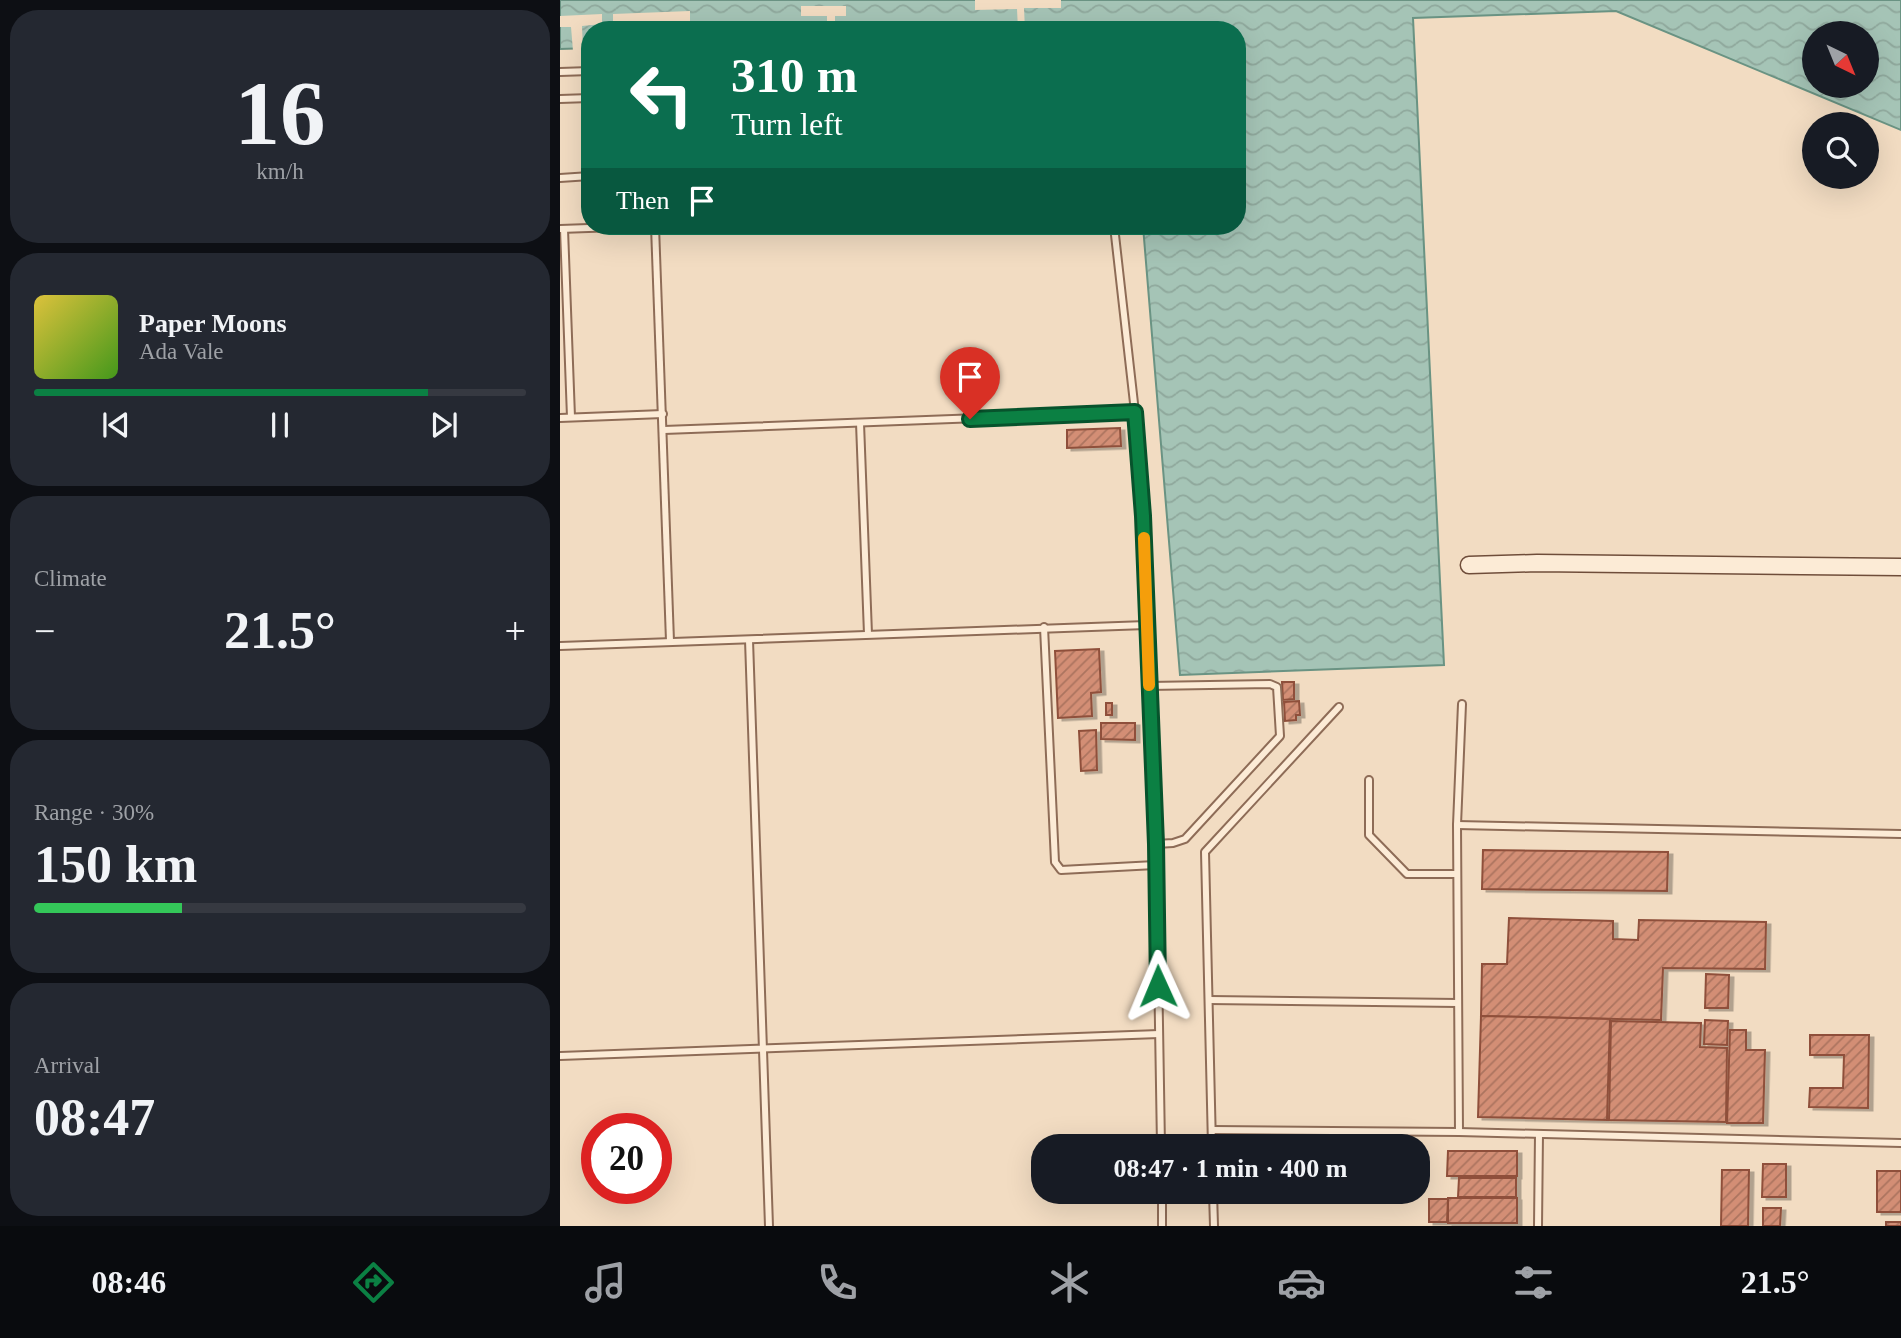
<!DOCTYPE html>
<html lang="en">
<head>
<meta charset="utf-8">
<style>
	body { margin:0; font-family:"Times New Roman",serif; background:#242831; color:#f1f3f6; height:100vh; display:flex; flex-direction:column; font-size:26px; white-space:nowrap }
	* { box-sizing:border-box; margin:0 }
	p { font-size:23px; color:#9ea1a6 }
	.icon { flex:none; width:38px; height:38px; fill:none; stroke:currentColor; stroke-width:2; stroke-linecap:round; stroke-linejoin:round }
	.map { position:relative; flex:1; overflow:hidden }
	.drawer { display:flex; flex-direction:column; gap:10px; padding:10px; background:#0d0f14; width:560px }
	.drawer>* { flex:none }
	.guide { position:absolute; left:21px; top:21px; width:665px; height:214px; border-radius:28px; box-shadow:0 7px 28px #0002; background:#0b6e4f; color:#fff; overflow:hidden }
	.needle { width:46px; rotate:137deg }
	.buttons { position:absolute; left:1242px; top:21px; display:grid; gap:14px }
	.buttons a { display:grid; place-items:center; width:77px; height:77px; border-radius:50%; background:#171b24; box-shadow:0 7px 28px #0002; font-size:35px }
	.speed { position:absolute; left:21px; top:1113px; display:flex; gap:14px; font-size:35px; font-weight:700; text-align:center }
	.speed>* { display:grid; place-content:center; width:91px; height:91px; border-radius:50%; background:#171b24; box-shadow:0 7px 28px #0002; line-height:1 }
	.speed .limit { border:10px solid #d22; background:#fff; color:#111 }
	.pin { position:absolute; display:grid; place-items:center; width:60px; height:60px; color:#fff; margin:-72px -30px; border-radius:50% 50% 50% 0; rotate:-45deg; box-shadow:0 0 7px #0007 }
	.pin .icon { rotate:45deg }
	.me { position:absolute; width:77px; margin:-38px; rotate:359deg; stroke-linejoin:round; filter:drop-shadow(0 0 5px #0008) }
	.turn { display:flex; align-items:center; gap:24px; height:147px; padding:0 35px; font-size:32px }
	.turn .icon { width:91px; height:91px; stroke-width:2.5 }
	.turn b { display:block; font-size:49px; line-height:60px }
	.then { display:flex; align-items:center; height:66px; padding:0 35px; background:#0003; gap:14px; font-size:26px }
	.big { font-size:52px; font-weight:600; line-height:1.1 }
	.drawer .widget { flex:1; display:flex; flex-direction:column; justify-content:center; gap:10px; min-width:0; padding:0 24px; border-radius:28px; background:#242831 }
	.drawer .dial { align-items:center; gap:0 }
	.dial b { font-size:91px; line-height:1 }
	.song { display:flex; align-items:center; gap:21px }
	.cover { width:84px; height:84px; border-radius:10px; background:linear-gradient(135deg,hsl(50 70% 55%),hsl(100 70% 35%)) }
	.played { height:7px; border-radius:4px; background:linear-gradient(90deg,#0b8043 80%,#363941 80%) }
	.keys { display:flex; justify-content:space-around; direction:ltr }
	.heat { display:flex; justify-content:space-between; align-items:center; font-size:38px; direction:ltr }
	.charge { height:10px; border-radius:5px; background:linear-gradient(90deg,#34c759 30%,#363941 0) }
	.trip { position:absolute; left:471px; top:1134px; width:399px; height:70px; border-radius:28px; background:#171b24; box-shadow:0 7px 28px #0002; font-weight:600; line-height:70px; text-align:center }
	.menu { display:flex; height:112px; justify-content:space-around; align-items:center; background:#090b0e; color:#9ea1a6 }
	.menu .icon { width:49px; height:49px }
	.menu .current { color:#0b8043 }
	.menu b { font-size:32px; color:#f1f3f6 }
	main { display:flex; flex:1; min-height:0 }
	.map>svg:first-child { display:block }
</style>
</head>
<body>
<main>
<section class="drawer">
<div class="widget dial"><b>16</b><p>km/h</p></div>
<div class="widget">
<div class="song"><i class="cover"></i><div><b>Paper Moons</b><p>Ada Vale</p></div></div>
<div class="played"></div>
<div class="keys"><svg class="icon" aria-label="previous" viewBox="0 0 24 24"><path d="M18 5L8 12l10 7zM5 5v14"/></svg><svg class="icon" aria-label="pause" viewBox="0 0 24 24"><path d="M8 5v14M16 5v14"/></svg><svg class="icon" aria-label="next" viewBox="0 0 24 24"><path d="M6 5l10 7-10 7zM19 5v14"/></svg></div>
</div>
<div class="widget"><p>Climate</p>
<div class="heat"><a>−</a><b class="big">21.5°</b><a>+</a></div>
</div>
<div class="widget"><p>Range · 30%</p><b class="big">150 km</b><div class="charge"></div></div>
<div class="widget"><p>Arrival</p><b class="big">08:47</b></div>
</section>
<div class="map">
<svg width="1341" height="1226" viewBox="0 0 1341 1226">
	<defs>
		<pattern id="water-waves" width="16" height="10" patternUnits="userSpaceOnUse" patternTransform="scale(1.75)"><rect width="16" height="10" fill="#a5c4b6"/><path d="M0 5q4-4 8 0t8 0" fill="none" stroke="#8fa89c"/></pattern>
		<pattern id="building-hatch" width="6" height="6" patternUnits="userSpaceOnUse" patternTransform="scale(1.75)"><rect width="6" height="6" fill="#d38e75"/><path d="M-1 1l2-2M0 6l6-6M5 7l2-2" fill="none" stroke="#ac745f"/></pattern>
		<filter id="shadow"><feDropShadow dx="4.5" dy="2.5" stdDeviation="0" flood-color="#0004"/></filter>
	</defs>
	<rect width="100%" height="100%" fill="#f2dcc2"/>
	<path fill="url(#water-waves)" stroke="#6a9383" stroke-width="2" fill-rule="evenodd" d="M 0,0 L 1341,0 L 1341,130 L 1056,11 L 853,18 L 884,665 L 620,675 L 583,226 L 677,226 L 677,30 L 569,30 L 568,27 L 480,30 L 30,30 L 30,48 L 0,49 ZM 1255,33 L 1307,33 L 1307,86 L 1255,86 Z"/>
	<g fill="#f2dcc2">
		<path d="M 415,0 L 501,0 L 501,8 L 464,8 L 465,30 L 458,30 L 457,9 L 415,10 Z"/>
		<path d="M 241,6 L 286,6 L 286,16 L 275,16 L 275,30 L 267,30 L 267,16 L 241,16 Z"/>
		<path d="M 130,11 L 130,21 L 103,22 L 103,30 L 93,30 L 92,22 L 53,23 L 53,14 Z"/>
		<path d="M 42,14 L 42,24 L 22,26 L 23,51 L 13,51 L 11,27 L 0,27 L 0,16 Z"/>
	</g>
	<g fill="url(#building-hatch)" stroke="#8f503b" stroke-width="2" filter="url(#shadow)">
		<path d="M 560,428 L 561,446 L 507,448 L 507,430 Z"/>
		<path d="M 539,649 L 541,692 L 531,693 L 532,716 L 498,718 L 495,651 Z"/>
		<path d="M 722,682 L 734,682 L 734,699 L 723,700 Z"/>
		<path d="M 739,701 L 740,715 L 736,715 L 736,720 L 725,721 L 724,702 Z"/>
		<rect x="546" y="703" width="6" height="12"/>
		<path d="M 541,723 L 575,723 L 575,740 L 541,739 Z"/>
		<path d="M 536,730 L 537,770 L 521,771 L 519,731 Z"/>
		<path d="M 923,850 L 1108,852 L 1107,891 L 922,889 Z"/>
		<path d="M 949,918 L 1053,921 L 1053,939 L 1078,940 L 1079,920 L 1206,922 L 1205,969 L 1103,968 L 1101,1020 L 921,1016 L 922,964 L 947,964 Z"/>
		<path d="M 1146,974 L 1169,975 L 1168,1008 L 1145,1008 Z"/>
		<path d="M 921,1016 L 1050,1019 L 1047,1120 L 918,1117 Z"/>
		<path d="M 1145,1020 L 1168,1021 L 1167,1045 L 1144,1044 Z"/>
		<path d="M 1051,1021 L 1141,1023 L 1140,1047 L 1167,1048 L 1166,1122 L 1049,1120 Z"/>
		<path d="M 1170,1030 L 1186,1030 L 1186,1050 L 1205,1050 L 1203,1123 L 1167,1123 Z"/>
		<path d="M 1250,1035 L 1309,1035 L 1308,1108 L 1249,1107 L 1250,1088 L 1283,1088 L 1284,1055 L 1250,1055 Z"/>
		<path d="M 888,1151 L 957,1151 L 957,1176 L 887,1176 Z"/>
		<path d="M 1203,1164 L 1226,1164 L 1226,1197 L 1202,1197 Z"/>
		<path d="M 1162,1170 L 1189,1170 L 1188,1226 L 1161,1226 Z"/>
		<rect x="1317" y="1171" width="24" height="41"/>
		<path d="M 899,1178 L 956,1178 L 956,1197 L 898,1197 Z"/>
		<rect x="888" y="1198" width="69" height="25"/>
		<path d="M 869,1199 L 888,1199 L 887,1222 L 869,1222 Z"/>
		<path d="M 1203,1208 L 1221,1208 L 1220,1226 L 1203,1226 Z"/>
		<rect x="1326" y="1222" width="15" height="4"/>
	</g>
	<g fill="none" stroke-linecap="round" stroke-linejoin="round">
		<g stroke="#8e6c57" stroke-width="10">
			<g id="lane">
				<path d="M 0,72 L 30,71"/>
				<path d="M 0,99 L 30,98"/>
				<path d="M 0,178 L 30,176"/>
				<path d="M 95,226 L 110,641"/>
				<path d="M 554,226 L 575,412 L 583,516 L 596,844 L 601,1146"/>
				<path d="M 0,229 L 86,226"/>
				<path d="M 4,229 L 11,417"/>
				<path d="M 0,418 L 103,414"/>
				<path d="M 300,423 L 308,634"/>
				<path d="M 104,430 L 575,412"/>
				<path d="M 484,627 L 495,862 L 501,870 L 595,865"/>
				<path d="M 189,640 L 209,1226"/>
				<path d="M 0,646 L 586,625"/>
				<path d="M 589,686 L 710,684 L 717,687 L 720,736 L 625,839 L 613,843 L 596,844"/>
				<path d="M 809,780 L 809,835 L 847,874 L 897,874"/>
				<path d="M 897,825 L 1341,834"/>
				<path d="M 649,1000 L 898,1003"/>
				<path d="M 0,1056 L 599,1034"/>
				<path d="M 652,1130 L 899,1132 L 1341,1143"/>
				<path d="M 899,1132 L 897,825 L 902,704"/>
				<path d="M 652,1146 L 645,852 L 779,707"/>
				<path d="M 602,1192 L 602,1226"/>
				<path d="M 653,1192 L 654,1226"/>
				<path d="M 978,1226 L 979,1134"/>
			</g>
		</g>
		<g stroke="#6f4d3a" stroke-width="19">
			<path id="secondary" d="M 909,565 L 977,563 L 1341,567"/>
		</g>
		<use href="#lane" stroke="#fcebd6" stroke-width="6"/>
		<use href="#secondary" stroke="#fcebd6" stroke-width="16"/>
	</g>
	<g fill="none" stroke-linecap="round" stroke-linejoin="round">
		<g stroke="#07532c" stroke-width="18">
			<path id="route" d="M 410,419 L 575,412 L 583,516 L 596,844 L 598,986"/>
		</g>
		<use href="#route" stroke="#0b8043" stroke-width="12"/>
		<path stroke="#f59e0b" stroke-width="12" d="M 584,538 L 589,685"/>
	</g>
</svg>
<div class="buttons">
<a><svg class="needle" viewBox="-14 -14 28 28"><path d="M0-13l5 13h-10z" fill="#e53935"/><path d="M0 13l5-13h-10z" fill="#9ea1a6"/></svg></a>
<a><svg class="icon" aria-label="search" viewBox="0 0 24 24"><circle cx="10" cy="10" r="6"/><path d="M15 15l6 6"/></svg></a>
</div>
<div class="speed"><div class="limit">20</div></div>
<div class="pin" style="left:410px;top:419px;background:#d93025"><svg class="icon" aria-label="arrive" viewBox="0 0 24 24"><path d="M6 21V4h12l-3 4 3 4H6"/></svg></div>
<svg class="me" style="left:598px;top:986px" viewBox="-20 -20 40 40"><path d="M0-17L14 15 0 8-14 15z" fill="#0b8043" stroke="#fff" stroke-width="4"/></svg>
<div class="trip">08:47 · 1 min · 400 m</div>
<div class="guide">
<div class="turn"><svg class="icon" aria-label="left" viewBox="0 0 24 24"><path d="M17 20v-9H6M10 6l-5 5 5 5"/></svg><div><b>310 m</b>Turn left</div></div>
<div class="then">Then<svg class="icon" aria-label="arrive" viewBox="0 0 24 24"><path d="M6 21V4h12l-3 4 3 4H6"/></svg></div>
</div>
</div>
</main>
<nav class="menu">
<b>08:46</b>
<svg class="icon current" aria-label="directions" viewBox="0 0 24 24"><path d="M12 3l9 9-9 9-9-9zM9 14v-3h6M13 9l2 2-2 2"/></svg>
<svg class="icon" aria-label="music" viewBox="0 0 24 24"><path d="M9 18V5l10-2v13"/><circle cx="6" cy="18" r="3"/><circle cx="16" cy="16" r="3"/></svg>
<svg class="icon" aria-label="phone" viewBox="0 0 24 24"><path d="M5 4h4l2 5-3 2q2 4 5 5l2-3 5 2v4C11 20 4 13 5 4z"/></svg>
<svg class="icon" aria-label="climate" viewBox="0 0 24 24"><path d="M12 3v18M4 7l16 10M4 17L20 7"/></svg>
<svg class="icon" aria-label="car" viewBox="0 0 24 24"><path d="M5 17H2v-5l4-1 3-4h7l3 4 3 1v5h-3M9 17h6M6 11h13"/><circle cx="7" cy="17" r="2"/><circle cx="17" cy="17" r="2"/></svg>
<svg class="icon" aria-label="filters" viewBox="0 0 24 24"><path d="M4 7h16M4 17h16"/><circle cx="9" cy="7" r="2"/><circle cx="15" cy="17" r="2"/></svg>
<b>21.5°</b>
</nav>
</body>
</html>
